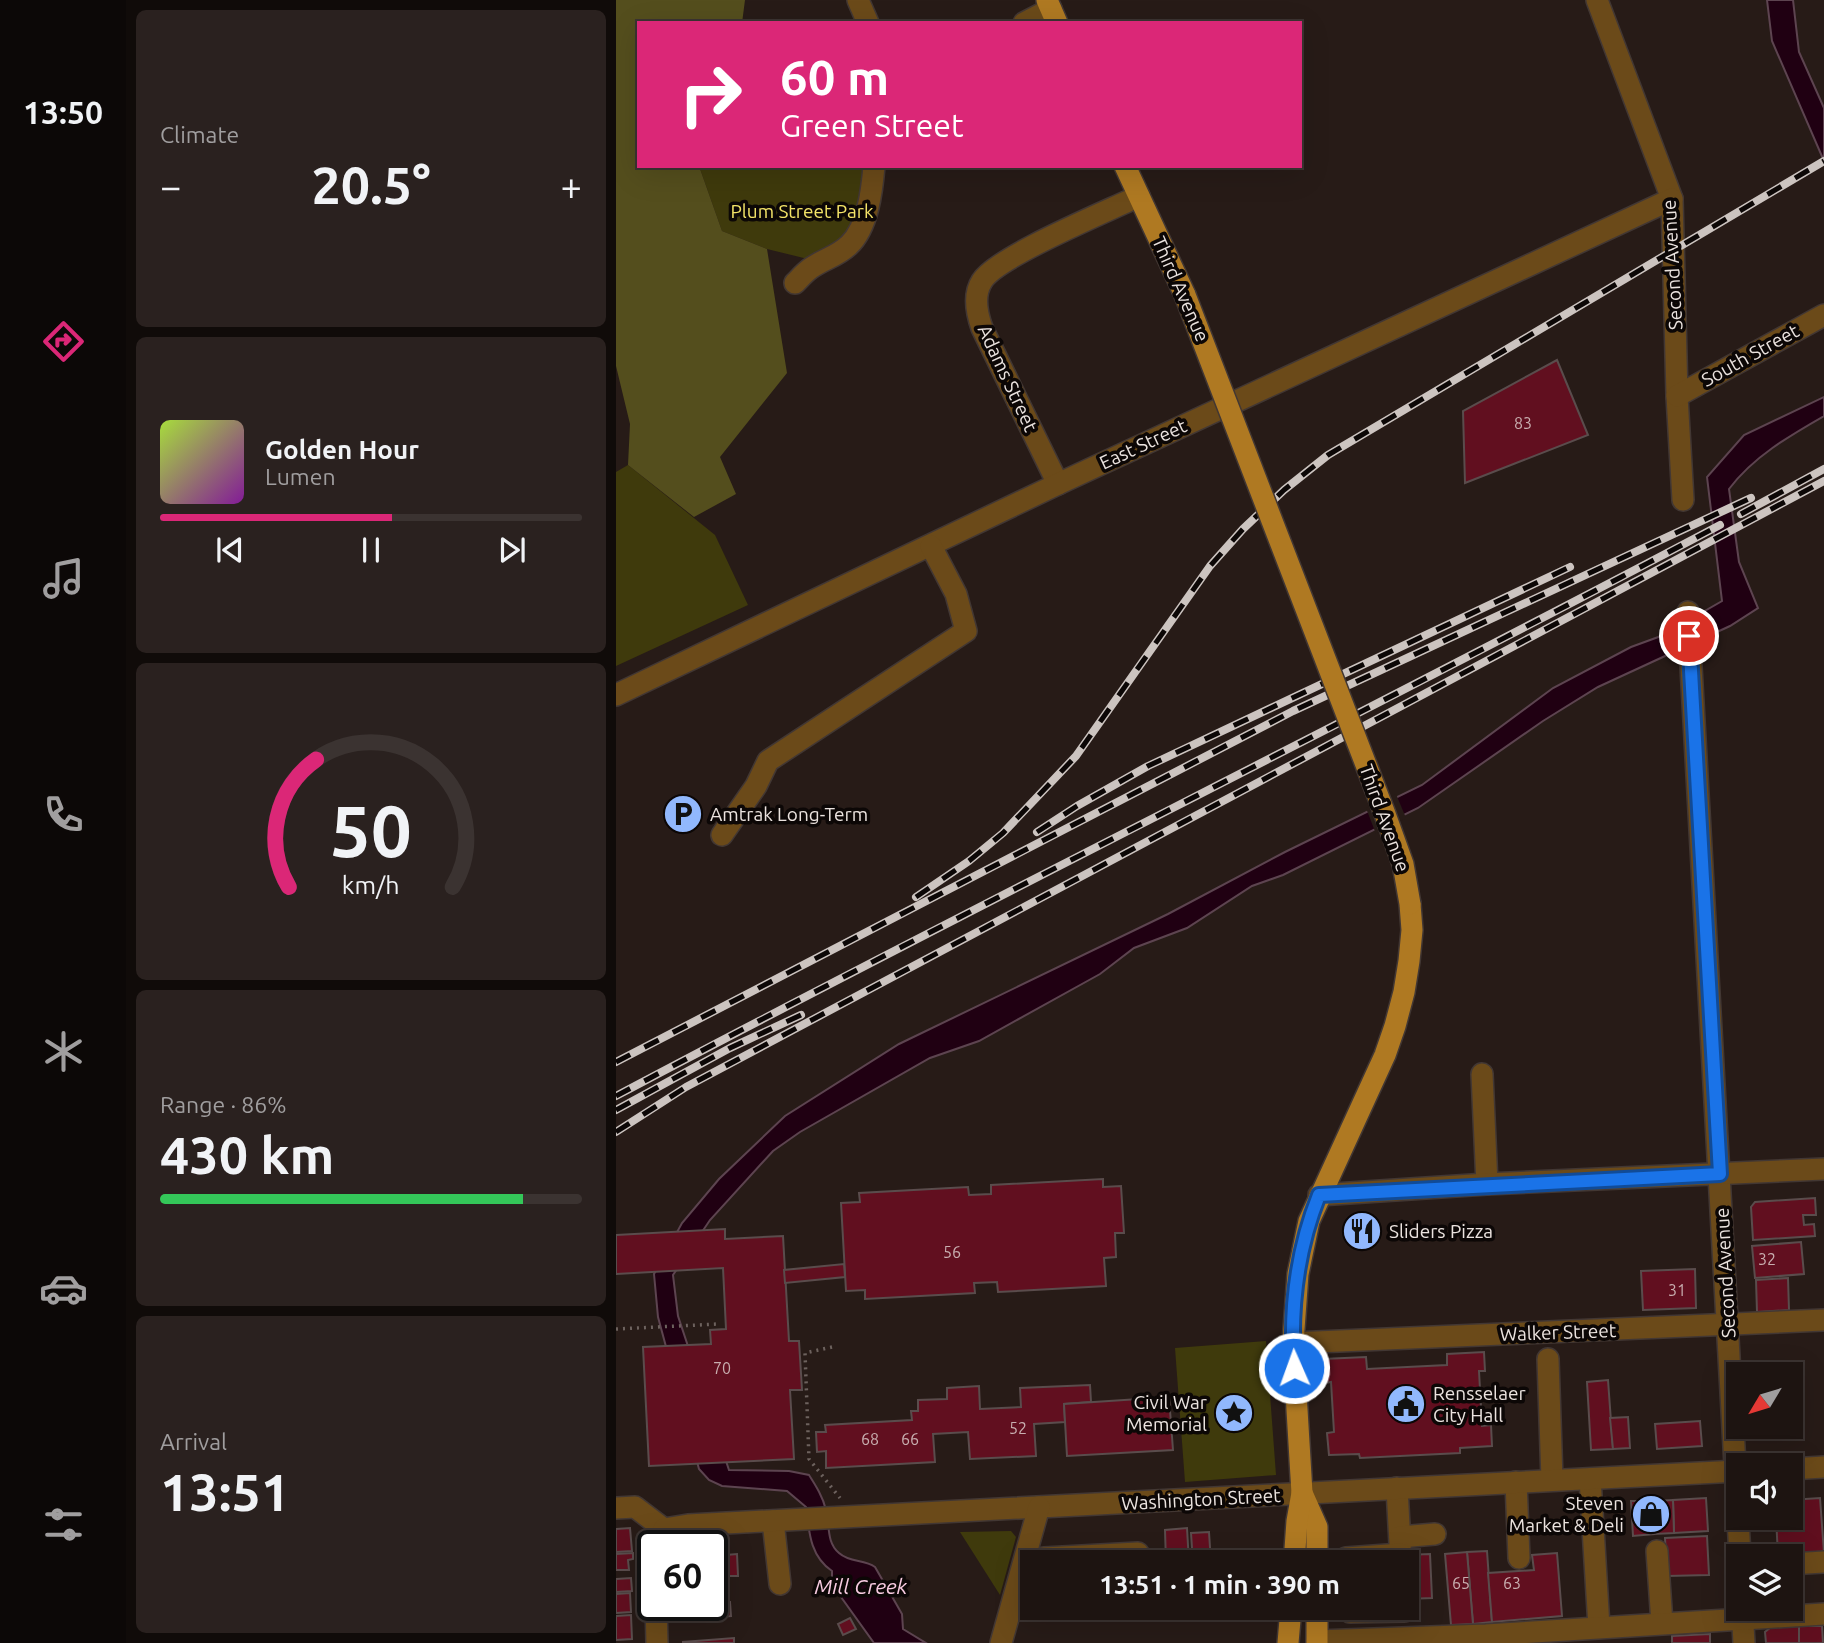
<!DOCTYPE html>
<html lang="en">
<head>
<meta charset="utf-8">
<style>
	body { margin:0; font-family:Ubuntu,sans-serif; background:#2a211f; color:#f1f3f6; height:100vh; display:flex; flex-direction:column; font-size:26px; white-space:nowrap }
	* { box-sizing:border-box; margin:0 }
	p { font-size:23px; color:#a09e9f }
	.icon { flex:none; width:38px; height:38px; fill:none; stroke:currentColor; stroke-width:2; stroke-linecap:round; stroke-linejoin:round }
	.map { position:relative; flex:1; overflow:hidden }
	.drawer { display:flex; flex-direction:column; gap:10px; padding:10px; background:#100b09; width:490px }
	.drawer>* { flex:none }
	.hud { position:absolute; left:21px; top:21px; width:665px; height:147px; border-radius:0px; box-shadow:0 7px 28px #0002,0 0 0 2px #3b3331; background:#db2777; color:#fff; overflow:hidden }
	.needle { width:46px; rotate:232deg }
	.fabs { position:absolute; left:1110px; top:1362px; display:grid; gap:14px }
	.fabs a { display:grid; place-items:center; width:77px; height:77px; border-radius:0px; background:#1d1411; box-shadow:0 7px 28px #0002,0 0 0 2px #3b3331; font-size:35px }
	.speed { position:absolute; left:21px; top:1530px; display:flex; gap:14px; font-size:35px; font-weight:700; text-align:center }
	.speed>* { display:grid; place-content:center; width:91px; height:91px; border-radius:50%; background:#1d1411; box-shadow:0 7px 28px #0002,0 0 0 2px #3b3331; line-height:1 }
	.speed .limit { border:4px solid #111; border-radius:10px; background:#fff; color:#111 }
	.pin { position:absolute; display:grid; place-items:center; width:60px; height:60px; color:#fff; margin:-30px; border:4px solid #fff; border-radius:50%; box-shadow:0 2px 7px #0007 }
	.me { position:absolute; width:77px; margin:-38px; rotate:358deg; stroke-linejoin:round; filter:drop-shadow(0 0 5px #0008) }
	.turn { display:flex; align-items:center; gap:24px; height:147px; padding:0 28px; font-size:32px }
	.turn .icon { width:91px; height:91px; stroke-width:2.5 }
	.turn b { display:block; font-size:49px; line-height:60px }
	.big { font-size:52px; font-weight:700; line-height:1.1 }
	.drawer .widget { flex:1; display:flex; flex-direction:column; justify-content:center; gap:10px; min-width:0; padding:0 24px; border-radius:10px; background:#2a211f }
	.drawer .dial { align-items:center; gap:0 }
	.dial svg { height:182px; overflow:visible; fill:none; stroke:#3b3331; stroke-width:7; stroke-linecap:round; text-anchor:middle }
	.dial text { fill:#f1f3f6; stroke:none }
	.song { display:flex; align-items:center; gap:21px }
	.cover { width:84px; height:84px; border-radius:10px; background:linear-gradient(135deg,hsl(80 70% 55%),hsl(290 70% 35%)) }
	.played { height:7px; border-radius:4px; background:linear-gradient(90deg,#db2777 55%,#3b3331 55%) }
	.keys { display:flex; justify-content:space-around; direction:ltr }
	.heat { display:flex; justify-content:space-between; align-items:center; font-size:38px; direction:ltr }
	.charge { height:10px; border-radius:5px; background:linear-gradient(90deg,#34c759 86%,#3b3331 0) }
	.trip { position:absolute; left:404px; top:1550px; width:399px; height:70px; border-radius:0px; background:#1d1411; box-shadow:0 7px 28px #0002,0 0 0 2px #3b3331; font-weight:700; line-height:70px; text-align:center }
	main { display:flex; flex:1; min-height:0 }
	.tab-bar { display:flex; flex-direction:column; width:126px; justify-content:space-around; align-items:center; background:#0c0807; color:#a09e9f }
	.tab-bar .icon { width:49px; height:49px }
	.tab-bar .current { color:#db2777 }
	.tab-bar b { font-size:32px; color:#f1f3f6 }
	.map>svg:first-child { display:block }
</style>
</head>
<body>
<main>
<nav class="tab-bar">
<b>13:50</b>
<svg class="icon current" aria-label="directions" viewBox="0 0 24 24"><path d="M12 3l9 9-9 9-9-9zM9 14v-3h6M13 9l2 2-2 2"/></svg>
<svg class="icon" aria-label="music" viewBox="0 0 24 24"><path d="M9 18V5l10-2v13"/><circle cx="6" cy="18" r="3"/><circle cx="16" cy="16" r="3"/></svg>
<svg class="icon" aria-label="phone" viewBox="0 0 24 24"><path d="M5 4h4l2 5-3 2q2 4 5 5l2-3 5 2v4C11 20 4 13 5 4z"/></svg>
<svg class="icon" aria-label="climate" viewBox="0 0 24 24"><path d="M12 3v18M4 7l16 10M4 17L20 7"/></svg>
<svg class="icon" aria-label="car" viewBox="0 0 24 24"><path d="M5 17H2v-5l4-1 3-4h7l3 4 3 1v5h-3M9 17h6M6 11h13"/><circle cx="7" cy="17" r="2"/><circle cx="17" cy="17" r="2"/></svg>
<svg class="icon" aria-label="filters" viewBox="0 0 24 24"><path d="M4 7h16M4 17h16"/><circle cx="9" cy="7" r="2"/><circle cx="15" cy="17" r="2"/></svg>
</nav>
<section class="drawer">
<div class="widget"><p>Climate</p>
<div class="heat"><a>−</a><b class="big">20.5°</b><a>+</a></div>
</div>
<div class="widget">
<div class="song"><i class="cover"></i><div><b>Golden Hour</b><p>Lumen</p></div></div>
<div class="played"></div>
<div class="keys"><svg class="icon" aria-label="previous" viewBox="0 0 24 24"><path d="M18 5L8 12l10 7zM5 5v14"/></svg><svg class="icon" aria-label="pause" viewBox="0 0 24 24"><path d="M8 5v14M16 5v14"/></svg><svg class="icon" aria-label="next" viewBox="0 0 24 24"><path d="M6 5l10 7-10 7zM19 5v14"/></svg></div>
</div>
<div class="widget dial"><svg viewBox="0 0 100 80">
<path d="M14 69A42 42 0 1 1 86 69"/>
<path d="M14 69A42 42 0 0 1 26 13" stroke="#db2777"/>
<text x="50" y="56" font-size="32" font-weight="700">50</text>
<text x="50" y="72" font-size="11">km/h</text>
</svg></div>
<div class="widget"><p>Range · 86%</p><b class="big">430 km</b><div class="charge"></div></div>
<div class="widget"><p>Arrival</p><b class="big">13:51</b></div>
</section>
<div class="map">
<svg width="1208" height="1643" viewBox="0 0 1208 1643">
	<rect width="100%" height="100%" fill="#271b17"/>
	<g fill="#3f3a0c">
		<path d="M 83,166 L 246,166 C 248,188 244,227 226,242 C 217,249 206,254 196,260 L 151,249 L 106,231 Z"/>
		<path d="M 12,465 L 99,535 L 132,605 L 0,666 L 0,472 Z"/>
		<path d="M 650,1341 L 660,1475 L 569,1482 L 559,1348 Z"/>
		<path d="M 395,1531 L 400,1537 L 384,1595 L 344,1532 Z"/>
	</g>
	<path fill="#544e1d" d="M 0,0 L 129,0 L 126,23 L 23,23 L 23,166 L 83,166 L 106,231 L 151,249 L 171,373 L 104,457 L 120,494 L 78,517 L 12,465 L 14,424 L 0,366 Z"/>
	<g fill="#200012" stroke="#5d4450" stroke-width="2">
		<path d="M 1151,0 L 1177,0 L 1183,52 L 1208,108 L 1208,161 L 1156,41 Z"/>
		<path d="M 1208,397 L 1208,416 C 1173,436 1137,457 1113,489 L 1123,562 L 1142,608 L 1114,626 L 982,687 L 927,721 L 802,808 L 667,875 L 636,886 L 571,928 L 518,948 L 484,974 L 363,1041 L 314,1058 L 184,1132 L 157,1151 L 94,1220 L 57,1275 L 62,1316 L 113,1470 L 173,1471 L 193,1475 C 200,1486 207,1497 210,1510 C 214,1525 210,1542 223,1553 C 234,1563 248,1559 259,1567 L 286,1614 L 287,1629 L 310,1643 L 258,1643 L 220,1590 L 216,1578 L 216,1571 C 194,1556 193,1532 190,1507 L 171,1491 L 106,1486 L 93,1480 L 83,1469 L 42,1317 L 38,1274 L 66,1223 L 103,1179 L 169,1116 L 283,1044 L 552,914 L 669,852 L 806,785 L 937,688 L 1015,647 L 1045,636 L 1106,601 L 1091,477 L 1128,435 Z"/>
	</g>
	<path fill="#271b17" d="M 780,794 L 790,818 L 760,834 L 750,808 Z"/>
	<g fill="#610f1f" stroke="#5a4c4c" stroke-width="2">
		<path d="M 941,360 L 972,435 L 849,483 L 847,411 Z"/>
		<path d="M 487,1179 L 487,1187 L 505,1186 L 508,1233 L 499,1233 L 500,1257 L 488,1258 L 490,1286 L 382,1292 L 381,1282 L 358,1283 L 359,1293 L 249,1299 L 249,1290 L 230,1291 L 225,1203 L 244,1202 L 243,1193 L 352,1187 L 353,1195 L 375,1194 L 375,1185 Z"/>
		<path d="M 1199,1198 L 1200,1215 L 1187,1215 L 1188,1225 L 1198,1224 L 1199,1236 L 1137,1240 L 1135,1207 L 1139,1202 Z"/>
		<path d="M 753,1215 L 756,1246 L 738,1248 L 735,1216 Z"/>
		<path d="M 109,1229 L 109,1239 L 167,1236 L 173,1341 L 183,1341 L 186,1390 L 174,1390 L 178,1459 L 33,1466 L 27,1347 L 95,1344 L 94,1330 L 110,1329 L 107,1268 L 0,1274 L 0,1235 Z"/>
		<path d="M 1185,1242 L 1188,1274 L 1139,1278 L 1136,1246 Z"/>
		<path d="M 228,1264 L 229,1277 L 169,1283 L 168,1270 Z"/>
		<path d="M 1079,1269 L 1080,1308 L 1027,1310 L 1025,1271 Z"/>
		<path d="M 1172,1278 L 1173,1310 L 1141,1312 L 1140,1280 Z"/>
		<path d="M 868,1352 L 869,1371 L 863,1371 L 866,1426 L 875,1425 L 876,1446 L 844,1448 L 844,1453 L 744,1458 L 743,1454 L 713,1455 L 711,1433 L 718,1432 L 715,1382 L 709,1383 L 707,1359 L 750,1357 L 751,1369 L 831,1365 L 831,1354 Z"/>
		<path d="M 992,1380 L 997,1449 L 975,1450 L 971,1382 Z"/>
		<path d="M 474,1385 L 475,1402 L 448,1404 L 449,1422 L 418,1424 L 420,1456 L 354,1459 L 352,1432 L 317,1434 L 319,1462 L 210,1468 L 210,1451 L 201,1452 L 200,1432 L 210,1432 L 209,1425 L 296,1420 L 295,1411 L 302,1411 L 302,1400 L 331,1399 L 331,1388 L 363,1386 L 364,1409 L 405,1407 L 404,1388 Z"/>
		<path d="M 1174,1385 L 1176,1436 L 1144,1437 L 1143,1426 L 1174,1426 Z"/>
		<path d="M 553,1397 L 557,1450 L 451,1456 L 448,1404 Z"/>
		<path d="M 1012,1417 L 1014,1448 L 997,1449 L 994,1418 Z"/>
		<path d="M 1084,1421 L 1086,1446 L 1041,1449 L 1039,1424 Z"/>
		<path d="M 1090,1498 L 1092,1531 L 1058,1533 L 1057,1500 Z"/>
		<path d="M 1204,1498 L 1208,1553 L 1162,1556 L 1160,1517 L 1174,1517 L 1174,1500 Z"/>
		<path d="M 1057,1500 L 1058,1533 L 1038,1534 L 1037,1501 Z"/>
		<path d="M 1015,1501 L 1037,1501 L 1038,1534 L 1017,1536 Z"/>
		<path d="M 14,1528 L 16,1551 L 0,1552 L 0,1529 Z"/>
		<path d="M 571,1528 L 573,1563 L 550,1563 L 549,1530 Z"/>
		<path d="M 593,1532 L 595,1563 L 577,1563 L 575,1533 Z"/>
		<path d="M 1091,1536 L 1093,1575 L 1051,1576 L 1049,1538 Z"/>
		<path d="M 871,1551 L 876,1622 L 857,1624 L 851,1552 Z"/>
		<path d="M 851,1552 L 857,1624 L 835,1625 L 829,1554 Z"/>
		<path d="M 17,1553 L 17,1559 L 12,1560 L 13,1570 L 0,1570 L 0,1554 Z"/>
		<path d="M 941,1553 L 946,1616 L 876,1622 L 872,1573 L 918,1570 L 916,1555 Z"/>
		<path d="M 121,1554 L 122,1576 L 111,1576 L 110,1555 Z"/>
		<path d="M 814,1554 L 816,1598 L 791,1599 L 791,1563 L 789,1555 Z"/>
		<path d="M 109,1557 L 110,1577 L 96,1578 L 96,1558 Z"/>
		<path d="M 15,1578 L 16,1591 L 0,1592 L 0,1579 Z"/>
		<path d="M 96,1583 L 106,1583 L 107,1600 L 96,1601 Z"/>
		<path d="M 14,1593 L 15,1612 L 0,1613 L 0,1594 Z"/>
		<path d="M 114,1602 L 115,1616 L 72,1619 L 71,1605 Z"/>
		<path d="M 575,1608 L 614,1608 L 614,1616 L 576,1618 Z"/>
		<path d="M 15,1615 L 16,1639 L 0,1640 L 0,1616 Z"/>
		<path d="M 234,1618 L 240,1629 L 227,1635 L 222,1624 Z"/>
		<path d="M 1183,1626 L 1183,1643 L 1150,1643 L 1149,1632 L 1155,1627 Z"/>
		<path d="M 1183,1626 L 1206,1626 L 1207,1643 L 1183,1643 Z"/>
		<path d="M 1094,1634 L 1094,1643 L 1056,1643 L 1056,1636 Z"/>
		<path d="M 118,1638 L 118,1643 L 67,1643 L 67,1642 Z"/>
	</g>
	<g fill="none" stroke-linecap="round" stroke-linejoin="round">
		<g stroke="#423733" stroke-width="24">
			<g id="minor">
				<path d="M 242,0 L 252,23"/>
				<path d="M 981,0 L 1056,199 L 1061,396 L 1067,500"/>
				<path d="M 408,23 L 435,9"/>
				<path d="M 179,283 C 184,278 189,272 195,268 C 208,259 222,256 233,245 C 252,227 256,190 258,166"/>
				<path d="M 1061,396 L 1208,315"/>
				<path d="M 442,484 L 366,328 C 361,314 357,295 366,281 C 380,257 492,211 523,196"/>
				<path d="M 1072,612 L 1124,1556"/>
				<path d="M 0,695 L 442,484 L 1056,199"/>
				<path d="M 106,835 L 140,786 L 152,761 L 350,631 L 340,594 L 315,546"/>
				<path d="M 866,1074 L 871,1184"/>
				<path d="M 703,1195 L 871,1184 L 1208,1169"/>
				<path d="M 677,1343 L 1208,1320"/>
				<path d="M 932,1359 L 936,1480"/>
				<path d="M 1174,1469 L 1208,1467"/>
				<path d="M 974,1479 L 983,1627"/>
				<path d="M 900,1482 L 903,1558"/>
				<path d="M 781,1488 L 785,1563"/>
				<path d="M 0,1508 L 19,1507 L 48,1529"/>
				<path d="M 157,1521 L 164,1584"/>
				<path d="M 48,1529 L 72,1525 L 1122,1471"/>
				<path d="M 784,1537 L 819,1534"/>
				<path d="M 1041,1551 L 1046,1623"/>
				<path d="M 426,1563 L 428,1558 L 522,1553 L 523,1563"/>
				<path d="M 731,1563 L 730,1558 L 785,1554"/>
				<path d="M 1174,1564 L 1208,1562"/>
				<path d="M 416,1596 L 412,1610 L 439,1608"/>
				<path d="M 40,1605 L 41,1643"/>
				<path d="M 734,1608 L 734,1612 L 788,1611 L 788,1608"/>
				<path d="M 1126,1608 L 1128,1643"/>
				<path d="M 701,1641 L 870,1635 L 1208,1614"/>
				<path d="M 385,1643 L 423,1507"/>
			</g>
		</g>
		<g stroke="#423733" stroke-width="24">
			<g id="major">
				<path d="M 431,0 L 441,23"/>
				<path d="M 509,166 L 569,295"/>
				<path d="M 686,1493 L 701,1527 L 701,1563"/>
				<path d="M 678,1563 L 681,1521 L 686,1493 L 677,1343 L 682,1274 L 693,1221 L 769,1055 L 779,1026 L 788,992 L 793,961 L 796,930 L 794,904"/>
				<path d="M 701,1608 L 701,1643"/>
				<path d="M 672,1643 L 675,1608"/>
			</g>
		</g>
		<g stroke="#6d625e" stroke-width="3.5" stroke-dasharray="2 5" stroke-linecap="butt">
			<path d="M 0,1329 L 102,1324"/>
			<path d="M 216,1347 L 189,1353 L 193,1459 L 224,1498"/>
		</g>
		<use href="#minor" stroke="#6b4a19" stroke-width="21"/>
		<use href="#major" stroke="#af7922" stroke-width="21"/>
		<g stroke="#ccc4c0" stroke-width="8">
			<g id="rail">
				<path d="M 1125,514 L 1208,469"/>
				<path d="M 421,832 L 461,806 L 532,766 L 954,567"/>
				<path d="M 300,897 L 353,861 L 387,833 L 460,756 L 594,566 L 627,529 L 668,490 L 712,455 L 1208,161"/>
				<path d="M 0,1062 L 677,711 L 1135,498"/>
				<path d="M 0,1096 C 366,902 738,719 1104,525"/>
				<path d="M 0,1110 L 114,1048 L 185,1015"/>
				<path d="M 0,1132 L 70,1087 L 1208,481"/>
			</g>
		</g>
		<use href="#rail" stroke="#0c0706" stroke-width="5" stroke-dasharray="16" stroke-linecap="butt"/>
		<g stroke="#423733" stroke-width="24" stroke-linecap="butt">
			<path id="major-bridge" d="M 569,295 L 769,814 L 787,864 L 794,904"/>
		</g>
		<use href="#major-bridge" stroke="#af7922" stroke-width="21"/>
	</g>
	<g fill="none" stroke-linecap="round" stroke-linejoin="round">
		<g stroke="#114b97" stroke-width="18">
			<path id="route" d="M 678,1368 C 674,1310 681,1250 703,1195 L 1104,1174 L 1073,636"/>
		</g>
		<use href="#route" stroke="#1a73e8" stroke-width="12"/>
	</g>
	<defs>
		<g id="parking-disc" transform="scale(2.0125)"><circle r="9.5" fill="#91b8fd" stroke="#0c0706"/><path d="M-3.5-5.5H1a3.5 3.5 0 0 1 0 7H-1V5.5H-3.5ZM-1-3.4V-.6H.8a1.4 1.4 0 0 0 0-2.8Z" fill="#111"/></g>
		<g id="restaurant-disc" transform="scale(2.0125)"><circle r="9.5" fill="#91b8fd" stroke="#0c0706"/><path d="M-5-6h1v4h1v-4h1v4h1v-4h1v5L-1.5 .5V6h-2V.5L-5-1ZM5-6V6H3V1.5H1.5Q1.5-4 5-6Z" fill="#111"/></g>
		<g id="civic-disc" transform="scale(2.0125)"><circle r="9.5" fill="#91b8fd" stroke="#0c0706"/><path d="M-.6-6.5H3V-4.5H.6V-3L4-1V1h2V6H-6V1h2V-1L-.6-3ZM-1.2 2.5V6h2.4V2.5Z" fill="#111"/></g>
		<g id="sight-disc" transform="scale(2.0125)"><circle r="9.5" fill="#91b8fd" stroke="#0c0706"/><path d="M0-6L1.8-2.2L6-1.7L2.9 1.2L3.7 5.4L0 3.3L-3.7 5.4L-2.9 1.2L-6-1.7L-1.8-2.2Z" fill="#111"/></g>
		<g id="shop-disc" transform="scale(2.0125)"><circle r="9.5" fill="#91b8fd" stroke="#0c0706"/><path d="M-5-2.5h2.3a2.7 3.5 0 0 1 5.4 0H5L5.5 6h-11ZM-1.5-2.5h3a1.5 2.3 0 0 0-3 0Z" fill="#111"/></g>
	</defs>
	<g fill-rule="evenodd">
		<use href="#parking-disc" x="67" y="814"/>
		<use href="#restaurant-disc" x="746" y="1231"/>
		<use href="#civic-disc" x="790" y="1404"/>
		<use href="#sight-disc" x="618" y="1413"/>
		<use href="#shop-disc" x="1035" y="1514"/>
	</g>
	<g text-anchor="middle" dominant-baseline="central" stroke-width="7" stroke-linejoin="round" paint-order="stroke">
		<g font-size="16" fill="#c8aeaf">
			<text x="907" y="423">83</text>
			<text x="336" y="1252">56</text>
			<text x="1151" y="1259">32</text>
			<text x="1061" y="1290">31</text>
			<text x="106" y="1368">70</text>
			<text x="402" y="1428">52</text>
			<text x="254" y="1439">68</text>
			<text x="294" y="1439">66</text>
			<text x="845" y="1583">65</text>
			<text x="896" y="1583">63</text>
		</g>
		<g font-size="19" fill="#f3e368" stroke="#0c0706">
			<text x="186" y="211">Plum Street Park</text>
		</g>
		<g font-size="19" fill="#ebe3df" stroke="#0c0706">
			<text transform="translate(1056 265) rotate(-93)">Second Avenue</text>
			<text transform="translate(565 289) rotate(66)">Third Avenue</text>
			<text transform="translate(1134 355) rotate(-29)">South Street</text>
			<text transform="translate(392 378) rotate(65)">Adams Street</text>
			<text transform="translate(527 444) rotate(-25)">East Street</text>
			<text transform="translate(769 818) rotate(70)">Third Avenue</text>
			<text transform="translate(1109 1273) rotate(-93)">Second Avenue</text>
			<text transform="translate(942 1332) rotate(-2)">Walker Street</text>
			<text transform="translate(585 1499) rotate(-3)">Washington Street</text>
		</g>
		<g font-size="19" fill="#ebe3df" stroke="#0c0706" text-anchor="start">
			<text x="94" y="814">Amtrak Long-Term</text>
			<text x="773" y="1231">Sliders Pizza</text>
			<text x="817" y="1393">Rensselaer<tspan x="817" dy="22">City Hall</tspan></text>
			<text x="591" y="1402" text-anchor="end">Civil War<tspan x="591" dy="22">Memorial</tspan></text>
			<text x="1008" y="1503" text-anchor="end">Steven<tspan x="1008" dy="22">Market &amp; Deli</tspan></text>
		</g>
		<g font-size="21" font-style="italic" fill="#f9cce2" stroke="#0c0706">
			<text x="245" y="1586">Mill Creek</text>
		</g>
	</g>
</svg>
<div class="fabs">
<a><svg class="needle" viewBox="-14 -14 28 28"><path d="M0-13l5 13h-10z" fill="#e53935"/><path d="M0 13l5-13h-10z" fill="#a09e9f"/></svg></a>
<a><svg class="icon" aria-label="sound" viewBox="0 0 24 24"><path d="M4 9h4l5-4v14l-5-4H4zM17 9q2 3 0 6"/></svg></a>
<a><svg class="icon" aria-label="layers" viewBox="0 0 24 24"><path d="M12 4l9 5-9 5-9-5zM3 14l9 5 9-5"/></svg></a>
</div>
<div class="speed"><div class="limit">60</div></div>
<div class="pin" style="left:1073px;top:636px;background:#d93025"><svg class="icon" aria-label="arrive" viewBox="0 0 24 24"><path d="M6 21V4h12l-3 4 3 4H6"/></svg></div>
<svg class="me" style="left:678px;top:1368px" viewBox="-20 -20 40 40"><circle r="17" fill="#1a73e8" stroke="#fff" stroke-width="3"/><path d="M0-11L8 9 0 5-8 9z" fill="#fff"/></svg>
<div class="trip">13:51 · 1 min · 390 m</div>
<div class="hud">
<div class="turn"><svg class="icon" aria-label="right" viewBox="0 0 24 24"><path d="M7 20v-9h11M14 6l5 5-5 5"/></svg><div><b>60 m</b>Green Street</div></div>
</div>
</div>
</main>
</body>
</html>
